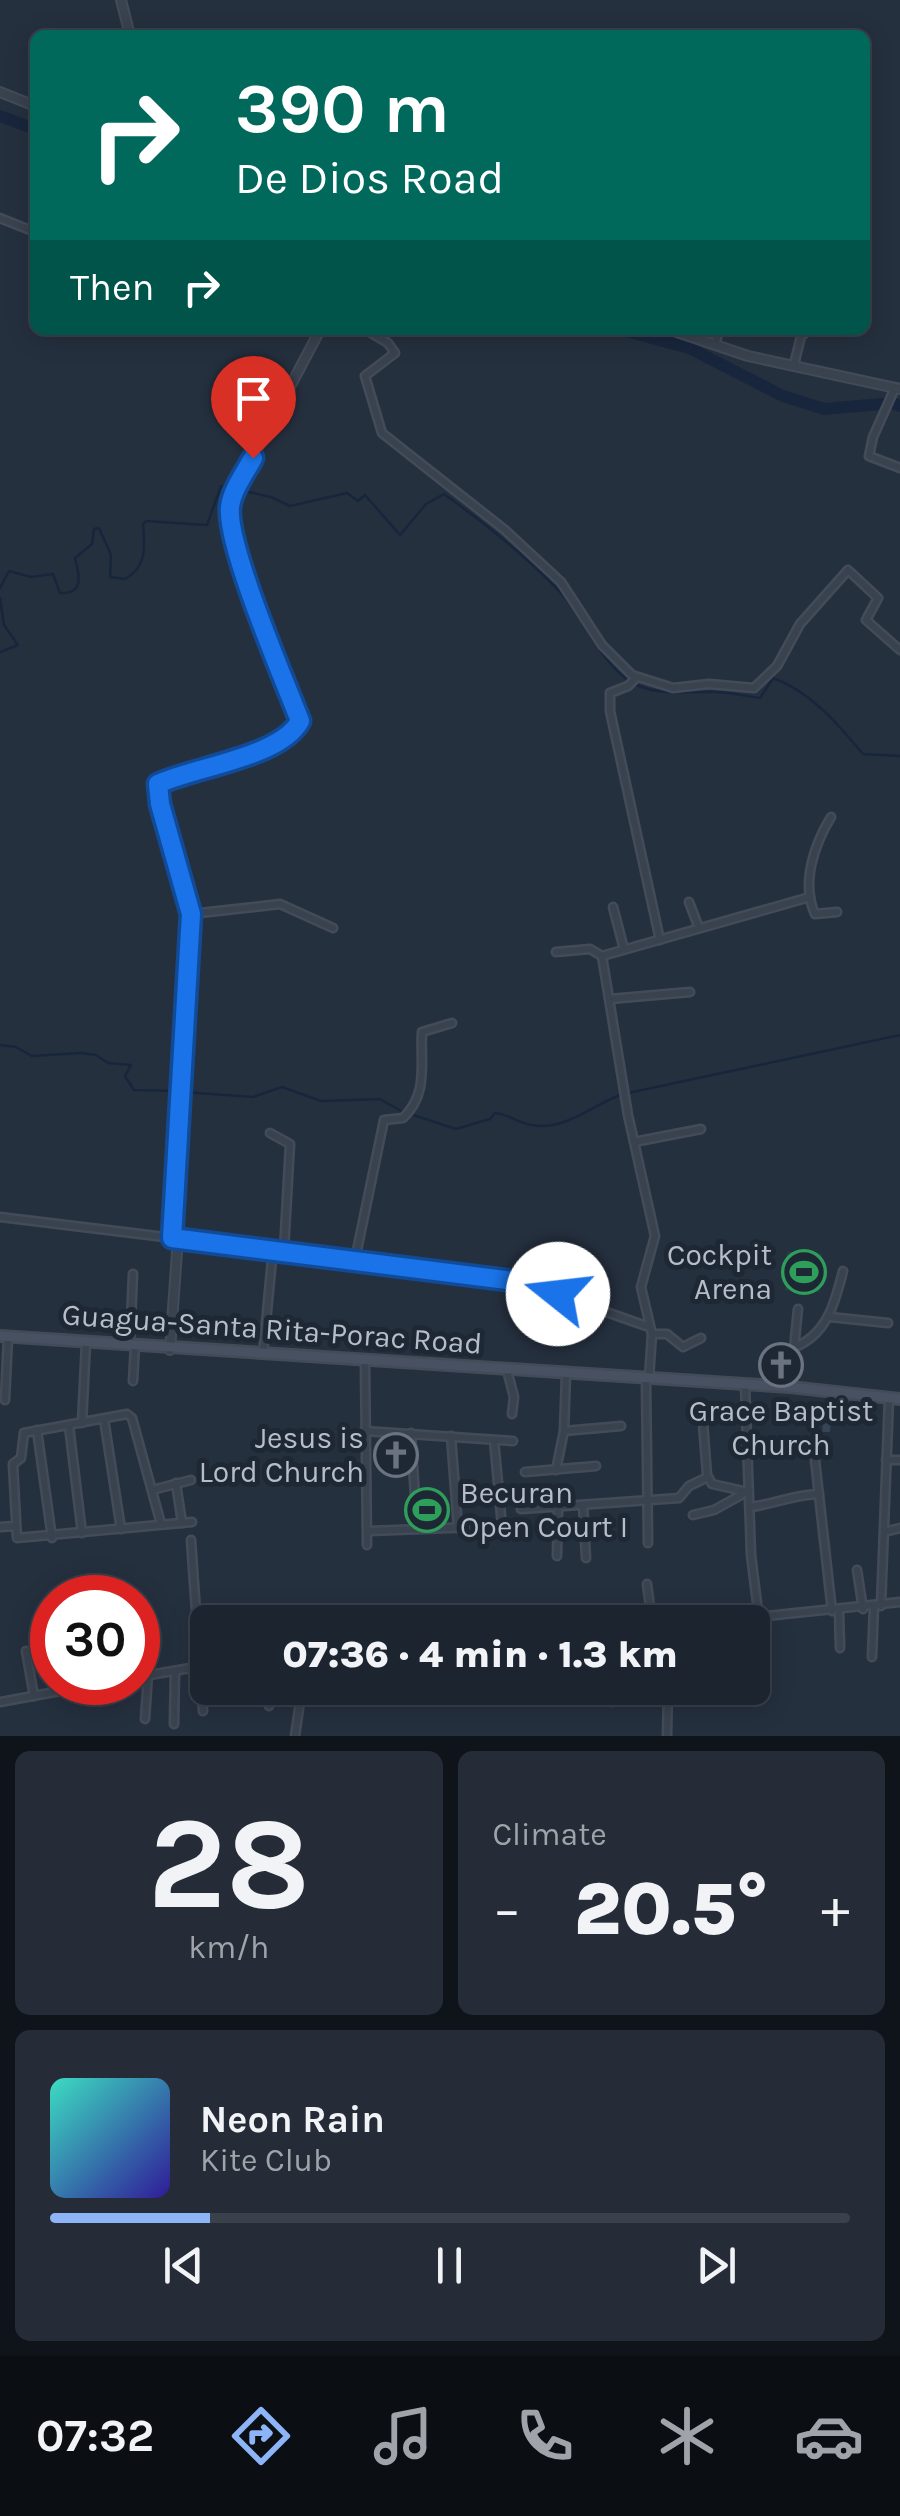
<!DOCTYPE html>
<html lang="en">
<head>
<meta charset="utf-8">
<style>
	body { margin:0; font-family:Karla,sans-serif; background:#252c37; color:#f1f3f6; height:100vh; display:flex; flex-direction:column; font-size:38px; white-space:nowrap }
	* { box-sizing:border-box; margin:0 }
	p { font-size:32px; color:#a0a4aa }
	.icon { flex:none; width:55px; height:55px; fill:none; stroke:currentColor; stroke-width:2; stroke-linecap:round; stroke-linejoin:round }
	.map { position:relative; height:1736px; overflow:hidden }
	.side { display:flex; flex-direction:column; gap:15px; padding:15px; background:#0f141a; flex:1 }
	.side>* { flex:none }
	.top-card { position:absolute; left:30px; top:30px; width:840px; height:305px; border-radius:15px; box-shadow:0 5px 25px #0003,0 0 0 2px #3a414b; background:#00695c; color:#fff; overflow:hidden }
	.speed { position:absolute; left:30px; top:1575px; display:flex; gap:20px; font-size:50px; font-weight:700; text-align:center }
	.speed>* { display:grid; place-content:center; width:130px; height:130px; border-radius:50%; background:#1c242f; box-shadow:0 5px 25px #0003,0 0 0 2px #3a414b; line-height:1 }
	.speed .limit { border:15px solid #d22; background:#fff; color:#111 }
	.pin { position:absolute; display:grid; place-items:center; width:85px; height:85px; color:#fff; margin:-102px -42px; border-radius:50% 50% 50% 0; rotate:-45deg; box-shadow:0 0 10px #0007 }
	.pin .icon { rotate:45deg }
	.me { position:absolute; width:110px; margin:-55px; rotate:286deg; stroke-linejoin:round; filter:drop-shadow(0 0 8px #0008) }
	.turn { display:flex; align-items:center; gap:35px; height:210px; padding:0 40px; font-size:45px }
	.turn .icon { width:130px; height:130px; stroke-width:2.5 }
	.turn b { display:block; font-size:70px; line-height:85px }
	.then { display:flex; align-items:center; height:95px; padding:0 40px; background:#0003; gap:20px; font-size:38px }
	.big { font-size:75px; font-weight:800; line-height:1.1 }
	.side .tile { flex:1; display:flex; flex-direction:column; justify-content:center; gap:15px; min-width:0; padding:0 35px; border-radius:15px; background:#252c37 }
	.side .dial { align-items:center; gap:0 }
	.dial b { font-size:130px; line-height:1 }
	.song { display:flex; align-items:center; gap:30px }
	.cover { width:120px; height:120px; border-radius:15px; background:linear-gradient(135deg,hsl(170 70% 55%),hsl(250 70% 35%)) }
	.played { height:10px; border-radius:5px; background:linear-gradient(90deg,#8db4f7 20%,#3a414b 20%) }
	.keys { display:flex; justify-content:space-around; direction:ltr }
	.heat { display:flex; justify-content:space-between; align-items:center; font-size:55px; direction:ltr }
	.side .tiles { flex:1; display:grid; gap:15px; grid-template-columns:1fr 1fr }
	.tile:last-child { grid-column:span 2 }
	.trip { position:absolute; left:190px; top:1605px; width:580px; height:100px; border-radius:15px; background:#1c242f; box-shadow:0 5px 25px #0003,0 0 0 2px #3a414b; font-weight:800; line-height:100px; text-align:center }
	.dock { display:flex; height:160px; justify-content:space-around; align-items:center; background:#0b0e13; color:#a0a4aa }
	.dock .icon { width:70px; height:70px }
	.dock .active { color:#8db4f7 }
	.dock b { font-size:45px; color:#f1f3f6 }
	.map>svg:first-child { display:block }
</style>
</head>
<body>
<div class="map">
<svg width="900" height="1736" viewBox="0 0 900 1736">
	<rect width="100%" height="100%" fill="#25303f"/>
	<path fill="#273d40" d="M 787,1252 L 822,1254 L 820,1292 L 785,1290 Z"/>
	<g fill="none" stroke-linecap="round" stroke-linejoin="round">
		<g stroke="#18263d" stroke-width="2.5">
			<path d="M 240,490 L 271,497 L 290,506 L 347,493 L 358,501 L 365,495 L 400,535 L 426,504 L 444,494 C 486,524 525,555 560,592 C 586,620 602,670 639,686 C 664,696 688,691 714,692 C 729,692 745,696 760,698 L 773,678 C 810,691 838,724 863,754 L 900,756"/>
			<path d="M 0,588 L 9,571 L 31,577 L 53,574 L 60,593 C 85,594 79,574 75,558 L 92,544 L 94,529 L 99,528 L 111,555 L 110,577 L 125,579 C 147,567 145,547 143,524 L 146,521 L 207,525 L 221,486 L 233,489"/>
			<path d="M 0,598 L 4,625 L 18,645 L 0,652"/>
			<path d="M 0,1045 L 16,1047 L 32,1056 L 81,1053 L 96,1055 L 108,1063 L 131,1065 L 125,1076 L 134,1090 L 176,1091"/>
			<path d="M 184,1092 L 253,1097 L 282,1087 L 321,1101 L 380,1099 L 401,1111 L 456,1129 L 490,1119 L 495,1113 C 509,1114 518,1123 532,1125 C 565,1131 591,1106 620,1095"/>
			<path d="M 628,1093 L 900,1035"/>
		</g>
		<g stroke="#18263d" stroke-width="12">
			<path d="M 0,116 L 35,129"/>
			<path d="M 623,330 L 689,348 L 783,396 L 824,409 L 892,403 L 900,406"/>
		</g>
	</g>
	<path fill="#374455" d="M 825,1401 L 857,1402 L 856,1422 L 831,1421 L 830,1432 L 822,1432 Z"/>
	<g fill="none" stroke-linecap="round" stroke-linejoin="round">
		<g stroke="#434b58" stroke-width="11">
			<g id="minor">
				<path d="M 0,218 L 35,232"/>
				<path d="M 366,330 L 388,343 L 395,353 L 365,376 L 382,433 L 505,530 L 561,582 L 602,645 L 632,675 L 673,688 L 709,684 L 754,688 L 777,666 L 800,624 L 848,570 L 878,598 L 866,620 L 900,650"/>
				<path d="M 715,345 L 719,330"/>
				<path d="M 794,365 L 801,336 L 809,330"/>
				<path d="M 895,388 L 873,437 L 869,456 L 900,468"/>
				<path d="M 636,678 L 628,686 L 610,693 L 610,711 L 660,940"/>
				<path d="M 831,817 C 814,845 801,883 815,914 L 837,912"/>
				<path d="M 689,902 L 699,928"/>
				<path d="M 613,907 L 624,949"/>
				<path d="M 191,914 L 280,904 L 333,928"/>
				<path d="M 556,952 L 590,949 L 602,956"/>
				<path d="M 610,999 L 690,992"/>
				<path d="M 270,1133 L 290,1144 L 284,1250"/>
				<path d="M 634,1142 L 701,1129"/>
				<path d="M 0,1217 L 173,1238"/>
				<path d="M 178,1238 L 521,1282 L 649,1327"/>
				<path d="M 355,1260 L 384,1120 L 403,1118 C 429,1093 420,1063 422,1032 L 452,1023"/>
				<path d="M 830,1317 L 888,1323"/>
				<path d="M 652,1334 L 667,1334 L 683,1347 L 701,1338"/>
				<path d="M 130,1345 L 133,1274"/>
				<path d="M 793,1348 C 827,1335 835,1303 843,1271"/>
				<path d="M 263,1354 L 273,1249"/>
				<path d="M 365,1362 L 367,1545"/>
				<path d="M 507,1370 L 514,1397 L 512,1414"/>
				<path d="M 649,1378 L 652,1334 L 641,1287 L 655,1236 L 628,1115 L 602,956 L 810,897"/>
				<path d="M 646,1379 L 648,1543"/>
				<path d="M 133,1381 L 135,1346"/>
				<path d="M 745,1384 L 751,1555 L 759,1619"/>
				<path d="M 790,1387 L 798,1309"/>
				<path d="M 5,1400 L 8,1337"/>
				<path d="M 104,1419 L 121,1529"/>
				<path d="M 82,1423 L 86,1343"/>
				<path d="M 703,1423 L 707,1475 L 712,1484 L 748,1492"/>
				<path d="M 69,1426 L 82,1533"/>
				<path d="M 37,1430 L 52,1538"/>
				<path d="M 364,1431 L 513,1441"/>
				<path d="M 564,1431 L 621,1426"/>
				<path d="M 411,1433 L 417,1529"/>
				<path d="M 451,1436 L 458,1528"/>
				<path d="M 813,1442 L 832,1611"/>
				<path d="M 886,1460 L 900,1460"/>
				<path d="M 556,1470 L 564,1431 L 566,1375"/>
				<path d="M 525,1472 L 596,1466"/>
				<path d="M 176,1483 L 182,1523"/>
				<path d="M 152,1490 L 191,1480"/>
				<path d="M 583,1505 L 586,1558"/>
				<path d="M 750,1507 C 775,1504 796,1494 819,1494"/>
				<path d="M 521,1509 L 679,1498 L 689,1486 L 708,1477"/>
				<path d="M 693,1515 L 714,1510 L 743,1494"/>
				<path d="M 161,1524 L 132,1418 L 127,1414 L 24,1433 L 21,1458 L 13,1464 L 17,1538 L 192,1522"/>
				<path d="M 0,1527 L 15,1526"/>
				<path d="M 369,1531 L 502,1526 L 494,1440"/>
				<path d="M 884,1532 L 900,1528"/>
				<path d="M 191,1540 L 203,1711"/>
				<path d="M 557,1556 L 558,1506"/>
				<path d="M 857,1570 L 863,1609"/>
				<path d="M 647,1584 L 652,1621"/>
				<path d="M 881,1606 L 889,1398"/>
				<path d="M 839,1611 L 840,1648"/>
				<path d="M 138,1612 L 148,1675 L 145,1719"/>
				<path d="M 597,1622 L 659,1622"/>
				<path d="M 710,1622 L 900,1602"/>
				<path d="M 26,1651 L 34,1696"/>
				<path d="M 872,1657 L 874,1607"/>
				<path d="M 138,1677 L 208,1665"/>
				<path d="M 264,1688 L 269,1706"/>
				<path d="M 611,1688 L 612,1702"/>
				<path d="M 342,1701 L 343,1688"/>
				<path d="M 0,1702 L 109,1682"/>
				<path d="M 174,1724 L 175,1671"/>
				<path d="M 295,1736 L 302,1688"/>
				<path d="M 667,1736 L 668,1688"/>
			</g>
		</g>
		<g stroke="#434b58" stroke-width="12">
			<g id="tertiary">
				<path d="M 121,0 L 130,35"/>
				<path d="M 0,92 L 35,106"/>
				<path d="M 671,330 L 748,356 L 900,389"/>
				<path d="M 170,1350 L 178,1238 L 173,1238 L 191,914 L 159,804 L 158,785 L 270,745 L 298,725 L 246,576 L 230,514 L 233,495 L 320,330"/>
			</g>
		</g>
		<g stroke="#434b58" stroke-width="14">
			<path id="secondary" d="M 0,1336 L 790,1387 L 900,1399"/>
		</g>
		<use href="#minor" stroke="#39424f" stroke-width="6"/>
		<use href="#tertiary" stroke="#39424f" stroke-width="8"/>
		<use href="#secondary" stroke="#475162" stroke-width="9"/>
	</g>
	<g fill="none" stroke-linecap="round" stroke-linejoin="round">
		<g stroke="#114b97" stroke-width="25">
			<path id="route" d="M 253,458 C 245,473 232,490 230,507 C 226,545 284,679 300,721 C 281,757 194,767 158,784 L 160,804 L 191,914 L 172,1238 L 522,1282 L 558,1294"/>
		</g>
		<use href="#route" stroke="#1a73e8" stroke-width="18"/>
	</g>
	<defs>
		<g id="stadium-ring" transform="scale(2.25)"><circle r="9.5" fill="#1e2734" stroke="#2e9e5b" stroke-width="1.5"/><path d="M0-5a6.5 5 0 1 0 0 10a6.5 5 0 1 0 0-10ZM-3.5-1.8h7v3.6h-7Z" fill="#2e9e5b"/></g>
		<g id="church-ring" transform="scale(2.25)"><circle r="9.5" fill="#1e2734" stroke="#6b7280" stroke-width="1.5"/><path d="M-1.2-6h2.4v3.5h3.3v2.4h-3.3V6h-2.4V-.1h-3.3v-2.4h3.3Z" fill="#6b7280"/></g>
	</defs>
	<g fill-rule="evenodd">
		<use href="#stadium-ring" x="804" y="1272"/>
		<use href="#church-ring" x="781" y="1365"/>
		<use href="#church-ring" x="396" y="1455"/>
		<use href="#stadium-ring" x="427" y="1510"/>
	</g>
	<g text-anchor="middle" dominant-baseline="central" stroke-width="10" stroke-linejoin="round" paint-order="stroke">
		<g font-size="30" fill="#b6bdca" stroke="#1e2734" text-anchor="end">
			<text x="772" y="1255">Cockpit<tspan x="772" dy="34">Arena</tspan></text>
			<text x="781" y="1411" text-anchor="middle">Grace Baptist<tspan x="781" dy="34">Church</tspan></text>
			<text x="364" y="1438">Jesus is<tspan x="364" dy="34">Lord Church</tspan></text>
			<text x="460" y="1493" text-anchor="start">Becuran<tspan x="460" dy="34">Open Court I</tspan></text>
		</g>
		<g font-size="30" fill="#b6bdca" stroke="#1e2734">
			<text transform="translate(272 1329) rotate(4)">Guagua-Santa Rita-Porac Road</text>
		</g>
	</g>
</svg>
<div class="speed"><div class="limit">30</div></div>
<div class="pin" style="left:253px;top:458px;background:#d93025"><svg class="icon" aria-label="arrive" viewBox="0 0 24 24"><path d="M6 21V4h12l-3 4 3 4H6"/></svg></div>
<svg class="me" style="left:558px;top:1294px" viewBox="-20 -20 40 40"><circle r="19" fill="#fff"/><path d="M0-13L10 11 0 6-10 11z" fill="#1a73e8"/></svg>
<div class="trip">07:36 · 4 min · 1.3 km</div>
<div class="top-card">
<div class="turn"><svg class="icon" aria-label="right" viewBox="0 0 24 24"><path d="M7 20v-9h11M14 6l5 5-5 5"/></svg><div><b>390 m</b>De Dios Road</div></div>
<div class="then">Then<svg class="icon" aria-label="right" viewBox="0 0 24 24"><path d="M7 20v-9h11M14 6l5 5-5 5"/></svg></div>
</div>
</div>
<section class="side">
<div class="tiles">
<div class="tile dial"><b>28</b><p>km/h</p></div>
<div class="tile"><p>Climate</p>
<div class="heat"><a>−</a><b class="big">20.5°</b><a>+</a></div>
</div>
<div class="tile">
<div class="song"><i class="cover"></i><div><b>Neon Rain</b><p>Kite Club</p></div></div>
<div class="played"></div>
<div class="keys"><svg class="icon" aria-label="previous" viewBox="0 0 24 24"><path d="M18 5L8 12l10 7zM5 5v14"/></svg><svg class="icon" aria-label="pause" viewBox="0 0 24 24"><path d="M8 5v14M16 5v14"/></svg><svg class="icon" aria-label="next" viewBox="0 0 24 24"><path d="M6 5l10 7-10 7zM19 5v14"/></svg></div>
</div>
</div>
</section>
<nav class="dock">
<b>07:32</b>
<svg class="icon active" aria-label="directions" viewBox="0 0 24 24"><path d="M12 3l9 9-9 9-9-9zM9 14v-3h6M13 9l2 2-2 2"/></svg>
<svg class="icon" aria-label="music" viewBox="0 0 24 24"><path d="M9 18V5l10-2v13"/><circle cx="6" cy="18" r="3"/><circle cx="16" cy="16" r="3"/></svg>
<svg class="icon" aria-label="phone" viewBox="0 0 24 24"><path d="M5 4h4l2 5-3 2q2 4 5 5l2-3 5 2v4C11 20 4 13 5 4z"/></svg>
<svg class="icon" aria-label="climate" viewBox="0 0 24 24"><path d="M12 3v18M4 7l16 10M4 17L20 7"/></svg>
<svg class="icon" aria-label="car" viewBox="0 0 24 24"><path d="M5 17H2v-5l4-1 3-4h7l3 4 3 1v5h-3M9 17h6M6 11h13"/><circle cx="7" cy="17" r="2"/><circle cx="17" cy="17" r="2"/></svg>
</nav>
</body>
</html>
